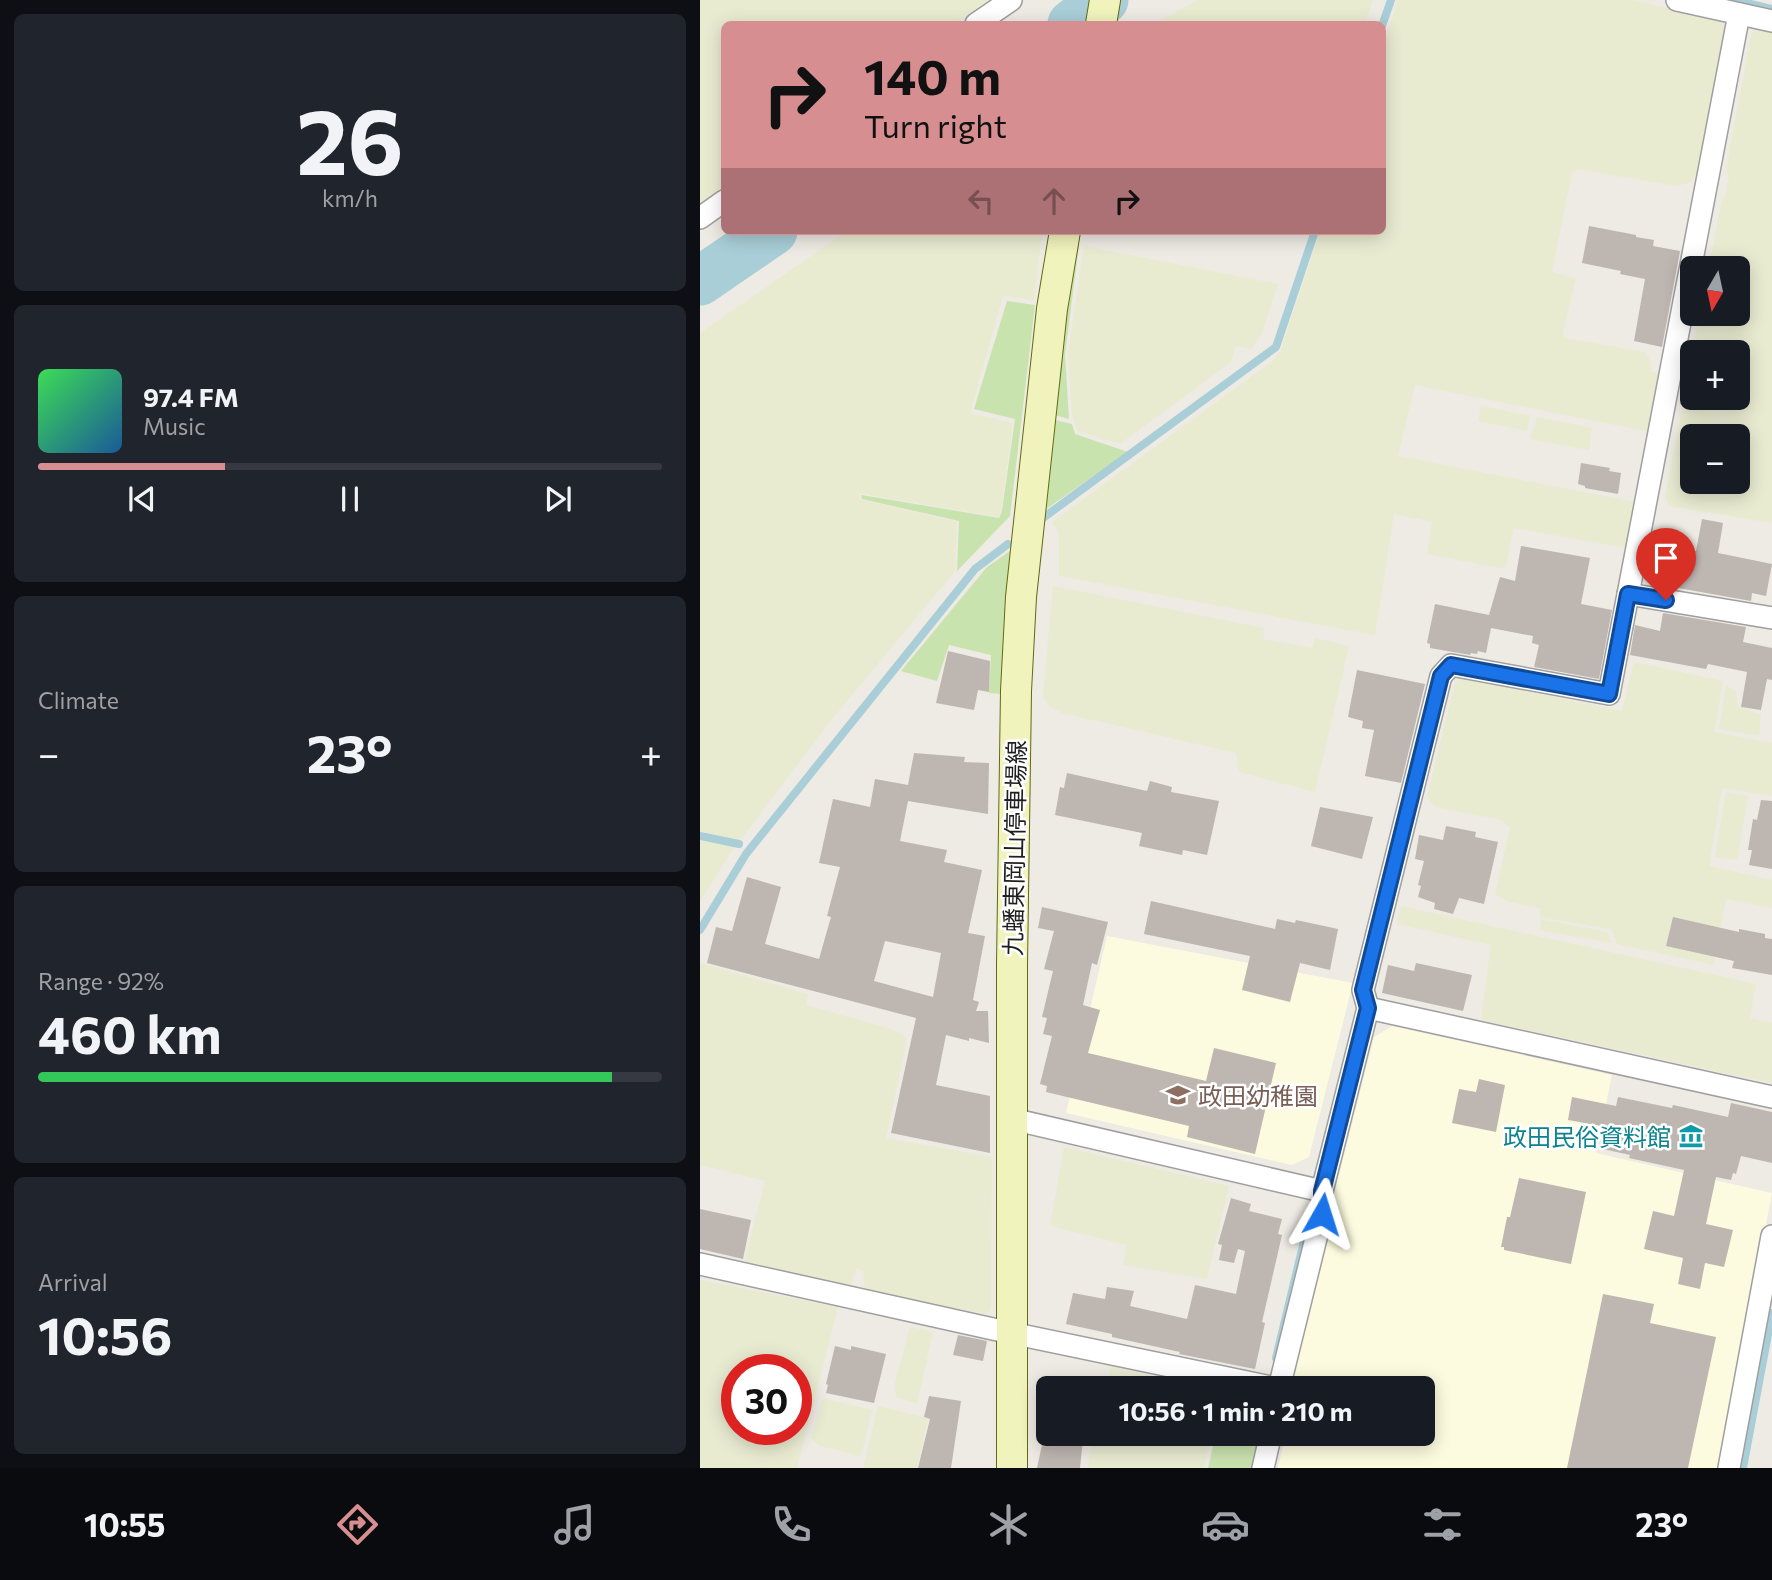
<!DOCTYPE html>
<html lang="en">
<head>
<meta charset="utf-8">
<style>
	body { margin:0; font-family:Commissioner,"Noto Sans JP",sans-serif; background:#20242c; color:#f1f3f6; height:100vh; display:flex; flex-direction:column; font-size:26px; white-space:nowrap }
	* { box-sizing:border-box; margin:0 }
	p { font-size:23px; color:#9ea1a6 }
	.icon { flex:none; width:38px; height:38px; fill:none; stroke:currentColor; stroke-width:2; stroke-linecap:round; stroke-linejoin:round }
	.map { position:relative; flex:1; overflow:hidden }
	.side { display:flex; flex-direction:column; gap:14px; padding:14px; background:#0d0f14; width:700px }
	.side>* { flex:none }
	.banner { position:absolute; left:21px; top:21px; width:665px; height:214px; border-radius:10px; box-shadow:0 4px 18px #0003; background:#d78e91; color:#111; overflow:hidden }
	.needle { width:46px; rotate:189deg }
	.buttons { position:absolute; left:980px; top:256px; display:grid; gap:14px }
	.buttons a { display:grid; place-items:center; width:70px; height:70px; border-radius:10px; background:#171b24; box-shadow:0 4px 18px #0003; font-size:35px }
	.speed { position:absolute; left:21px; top:1354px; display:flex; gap:14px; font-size:35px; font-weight:700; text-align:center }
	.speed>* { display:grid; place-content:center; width:91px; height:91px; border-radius:50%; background:#171b24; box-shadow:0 4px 18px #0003; line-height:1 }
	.speed .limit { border:10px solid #d22; background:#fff; color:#111 }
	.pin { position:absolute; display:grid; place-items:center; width:60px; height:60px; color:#fff; margin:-72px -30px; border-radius:50% 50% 50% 0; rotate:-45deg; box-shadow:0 0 7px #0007 }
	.pin .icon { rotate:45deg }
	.me { position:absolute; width:77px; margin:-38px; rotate:6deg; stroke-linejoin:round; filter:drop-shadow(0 0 5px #0008) }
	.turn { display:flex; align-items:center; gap:24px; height:147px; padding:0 28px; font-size:32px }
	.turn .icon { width:91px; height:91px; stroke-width:2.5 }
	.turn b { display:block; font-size:49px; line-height:60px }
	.lanes { display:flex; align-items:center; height:66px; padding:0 28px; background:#0003; justify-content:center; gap:35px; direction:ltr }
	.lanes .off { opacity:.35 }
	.big { font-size:52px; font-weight:700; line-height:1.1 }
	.side .card { flex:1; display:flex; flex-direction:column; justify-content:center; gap:10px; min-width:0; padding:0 24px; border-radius:10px; background:#20242c }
	.side .dial { align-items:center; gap:0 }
	.dial b { font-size:91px; line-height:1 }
	.song { display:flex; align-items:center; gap:21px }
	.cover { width:84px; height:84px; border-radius:10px; background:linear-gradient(135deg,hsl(130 70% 55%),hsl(210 70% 35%)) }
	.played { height:7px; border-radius:4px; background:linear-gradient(90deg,#d78e91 30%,#363941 30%) }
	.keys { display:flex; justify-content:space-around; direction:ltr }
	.heat { display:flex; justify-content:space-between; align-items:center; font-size:38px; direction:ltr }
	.charge { height:10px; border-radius:5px; background:linear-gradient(90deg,#34c759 92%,#363941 0) }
	.trip { position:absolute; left:336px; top:1376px; width:399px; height:70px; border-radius:10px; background:#171b24; box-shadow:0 4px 18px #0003; font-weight:700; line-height:70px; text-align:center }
	.dock { display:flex; height:112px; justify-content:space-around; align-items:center; background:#090b0e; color:#9ea1a6 }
	.dock .icon { width:49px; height:49px }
	.dock .selected { color:#d78e91 }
	.dock b { font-size:32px; color:#f1f3f6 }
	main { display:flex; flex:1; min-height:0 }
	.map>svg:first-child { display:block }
</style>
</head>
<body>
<main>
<section class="side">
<div class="card dial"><b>26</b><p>km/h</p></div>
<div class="card">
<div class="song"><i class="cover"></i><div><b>97.4 FM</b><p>Music</p></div></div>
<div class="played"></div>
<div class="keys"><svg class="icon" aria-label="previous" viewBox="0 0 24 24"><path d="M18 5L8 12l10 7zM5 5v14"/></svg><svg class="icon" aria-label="pause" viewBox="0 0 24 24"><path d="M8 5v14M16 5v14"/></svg><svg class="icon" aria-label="next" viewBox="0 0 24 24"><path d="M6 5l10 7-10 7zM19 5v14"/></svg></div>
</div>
<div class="card"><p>Climate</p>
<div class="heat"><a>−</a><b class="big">23°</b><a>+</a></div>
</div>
<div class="card"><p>Range · 92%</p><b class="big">460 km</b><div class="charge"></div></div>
<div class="card"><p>Arrival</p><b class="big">10:56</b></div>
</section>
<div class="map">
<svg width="1072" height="1468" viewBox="0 0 1072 1468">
	<rect width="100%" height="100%" fill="#eeeae4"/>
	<g fill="#fcfbdf">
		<path d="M 407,936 L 653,983 L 609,1157 L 592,1165 L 366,1113 Z"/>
		<path d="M 692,1026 L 912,1075 L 896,1153 L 1072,1193 L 1019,1468 L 578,1468 L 586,1433 L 723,1433 L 723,1388 L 597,1388 L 598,1383 L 594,1375 L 636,1187 L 674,1037 Z"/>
	</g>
	<g fill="#e9ebd1" fill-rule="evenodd">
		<path d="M 0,0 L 290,0 L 254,24 L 24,24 L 24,189 L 0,206 Z"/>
		<path d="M 497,0 L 673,0 L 665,24 L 455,24 Z"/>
		<path d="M 698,0 L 932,0 L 1018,19 L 1026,28 L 1001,164 L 991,182 L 977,186 L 877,169 L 872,173 L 852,272 L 876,278 L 863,333 L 865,338 L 945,352 L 951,362 L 952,372 L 963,374 L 950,432 L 715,385 L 698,456 L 935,502 L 925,548 L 814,528 L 805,569 L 727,554 L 732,522 L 694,514 L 675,635 L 359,576 L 359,533 L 352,522 L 574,360 L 580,352 L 620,231 L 682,231 L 683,46 Z"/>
		<path d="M 1062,27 L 1072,29 L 1072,523 L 969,506 L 965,498 L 983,405 L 987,398 L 992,376 L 992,397 L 1038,397 L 1038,352 L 992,352 L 992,361 L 990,360 L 1000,313 L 1038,313 L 1038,268 L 1009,268 L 1022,200 L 1025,197 L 1029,176 L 1026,170 L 1051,34 ZM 992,436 L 1038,436 L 1038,481 L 992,481 Z"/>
		<path d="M 147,231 L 331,231 L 342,233 L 334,300 L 303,296 L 270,413 L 313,423 L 301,511 L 299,517 L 158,493 L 160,499 L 257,522 L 255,571 L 133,718 L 31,852 L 0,902 L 0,333 Z"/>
		<path d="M 384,246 L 578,284 L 562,333 L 552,349 L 536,346 L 531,362 L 420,444 L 377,431 L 372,415 L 368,354 Z"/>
		<path d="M 781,406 L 830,416 L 827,431 L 778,421 Z"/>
		<path d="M 837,417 L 892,428 L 889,450 L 830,439 Z"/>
		<path d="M 353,586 L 564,628 L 563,639 L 612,648 L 615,638 L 649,646 L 615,792 L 539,772 L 536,753 L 362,713 L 350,707 L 343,697 Z"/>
		<path d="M 934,662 L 1023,681 L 1014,732 L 1072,743 L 1072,796 L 1022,788 L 1009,866 L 1072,880 L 1072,908 L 1026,899 L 1014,965 L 917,944 L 911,929 L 840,917 L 840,908 L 809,902 L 795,894 L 810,828 L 802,820 L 735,807 L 729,799 L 728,793 L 755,683 L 760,679 L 766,679 L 922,711 Z"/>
		<path d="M 1026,685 L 1036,692 L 1038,707 L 1061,714 L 1059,736 L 1019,729 Z"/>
		<path d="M 1026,792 L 1048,796 L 1037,860 L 1015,857 Z"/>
		<path d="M 701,906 L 1056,984 L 1050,1018 L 1072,1023 L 1072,1083 L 781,1020 L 791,945 L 697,924 Z"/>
		<path d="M 841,919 L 907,932 L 911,943 L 840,930 Z"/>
		<path d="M 0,963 L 108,994 L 106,1005 L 197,1031 L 207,1039 L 186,1138 L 292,1157 L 291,1310 L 285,1314 L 165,1290 L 163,1270 L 156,1268 L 152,1283 L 145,1285 L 44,1263 L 65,1181 L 0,1165 Z"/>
		<path d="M 364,1147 L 529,1186 L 507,1279 L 423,1265 L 427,1245 L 350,1226 Z"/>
		<path d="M 0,1280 L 138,1307 L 97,1468 L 0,1468 ZM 37,1370 L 96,1370 L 96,1430 L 37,1430 Z"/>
		<path d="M 210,1327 L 233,1332 L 217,1404 L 197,1397 L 194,1387 Z"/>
		<path d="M 411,1367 L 456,1377 L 461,1387 L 472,1385 L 479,1381 L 513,1388 L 406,1388 Z"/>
		<path d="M 123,1398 L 172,1410 L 161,1456 L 120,1446 L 111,1438 Z"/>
		<path d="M 178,1406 L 228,1418 L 217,1468 L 163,1468 Z"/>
		<path d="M 395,1433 L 511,1433 L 504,1468 L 387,1468 Z"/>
	</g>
	<g fill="#c9e3af">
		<path d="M 374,244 L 379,245 L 365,355 L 369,419 L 351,414 Z"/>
		<path d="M 307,301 L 335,305 L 310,516 L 257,571 L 259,521 L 162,499 L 161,495 L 299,518 L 302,511 L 315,419 L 274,409 Z"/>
		<path d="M 351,419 L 372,424 L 375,434 L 428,452 L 342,512 Z"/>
		<path d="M 310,551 L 300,694 L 289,693 L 291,655 L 249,645 L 237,681 L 201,671 L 287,567 Z"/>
		<path d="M 516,1433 L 564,1433 L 555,1468 L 508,1468 Z"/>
	</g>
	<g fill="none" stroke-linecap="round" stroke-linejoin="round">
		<g stroke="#a9ced7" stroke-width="8">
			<path d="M 1034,0 L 1072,9"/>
			<path d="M 682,26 L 691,0"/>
			<path d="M 343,518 L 576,347 L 615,231"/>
			<path d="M 0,836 L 39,844"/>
			<path d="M 0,930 L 46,854 L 275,569 L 308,544"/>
			<path d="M 576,1358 L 611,1212"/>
			<path d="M 1043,1468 L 1072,1313"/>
		</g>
		<g stroke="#a9ced7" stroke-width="49">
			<path d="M 372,24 L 404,0"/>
			<path d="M 0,281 L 73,231"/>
		</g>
	</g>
	<g fill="#beb6b1" fill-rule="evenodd">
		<path d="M 889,226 L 936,235 L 936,237 L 954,240 L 953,246 L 980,251 L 962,347 L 934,341 L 945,279 L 920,274 L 921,271 L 882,263 Z"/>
		<path d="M 881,463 L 910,468 L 909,471 L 921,473 L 918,494 L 885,488 L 885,486 L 878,484 Z"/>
		<path d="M 1002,519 L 1023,523 L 1018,553 L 1072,564 L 1066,596 L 1052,593 L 1051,601 L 967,586 L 970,573 L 957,570 L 962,544 L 996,551 Z"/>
		<path d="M 821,546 L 890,558 L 881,604 L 912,610 L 899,679 L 834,667 L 839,645 L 832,643 L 833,636 L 791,628 L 786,653 L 778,651 L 777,654 L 771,653 L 770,655 L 730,648 L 730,644 L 727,643 L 735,604 L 789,615 L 800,577 L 815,581 Z"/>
		<path d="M 963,613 L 1046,627 L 1043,642 L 1072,648 L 1072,680 L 1067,679 L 1061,710 L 1041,707 L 1047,672 L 1008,664 L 1006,669 L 930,655 L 935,625 L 960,631 Z"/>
		<path d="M 248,651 L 290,661 L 289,692 L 278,690 L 274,710 L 236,703 Z"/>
		<path d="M 657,670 L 725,684 L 701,783 L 665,776 L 674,730 L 662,728 L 663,721 L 648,717 Z"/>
		<path d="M 214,753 L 265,757 L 264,762 L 289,763 L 288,814 L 208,801 L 200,841 L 247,850 L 244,862 L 282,870 L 268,933 L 285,936 L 273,1000 L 279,1002 L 276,1011 L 288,1011 L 289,1043 L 269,1038 L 269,1041 L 246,1035 L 236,1085 L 290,1096 L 290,1153 L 191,1133 L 216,1018 L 7,963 L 16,927 L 32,931 L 47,877 L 81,887 L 65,944 L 119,959 L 131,917 L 127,916 L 140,867 L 119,863 L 133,799 L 170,807 L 175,779 L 208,785 ZM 185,941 L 241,953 L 233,997 L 174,981 Z"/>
		<path d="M 367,773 L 447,791 L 450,781 L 472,787 L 471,792 L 519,801 L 507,855 L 483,850 L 482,855 L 439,846 L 442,833 L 355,815 L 360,787 L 364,788 Z"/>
		<path d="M 1061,800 L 1072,801 L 1072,869 L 1049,865 L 1052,850 L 1048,850 L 1053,819 L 1057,820 Z"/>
		<path d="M 620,807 L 673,817 L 662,859 L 611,846 Z"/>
		<path d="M 746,826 L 776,832 L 775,837 L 798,842 L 784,904 L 759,898 L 753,914 L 734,909 L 735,903 L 718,897 L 721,886 L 718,885 L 724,861 L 715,859 L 719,835 L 743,840 Z"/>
		<path d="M 451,901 L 575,929 L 577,919 L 595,923 L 596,920 L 638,929 L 630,970 L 600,963 L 590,1002 L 542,990 L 550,956 L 444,934 Z"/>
		<path d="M 342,907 L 408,922 L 397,965 L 392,963 L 383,1005 L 400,1010 L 388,1053 L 506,1081 L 514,1048 L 576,1063 L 555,1154 L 487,1137 L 489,1126 L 346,1092 L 347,1086 L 340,1084 L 352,1036 L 343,1034 L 347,1018 L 342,1017 L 353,971 L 344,969 L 354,931 L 338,928 Z"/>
		<path d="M 973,917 L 1039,932 L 1039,929 L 1065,934 L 1065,938 L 1072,939 L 1072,975 L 1032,968 L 1034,961 L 966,946 Z"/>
		<path d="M 716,963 L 772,975 L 763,1011 L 682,993 L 688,965 L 714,971 Z"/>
		<path d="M 779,1079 L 805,1085 L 796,1132 L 752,1123 L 759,1089 L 776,1092 Z"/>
		<path d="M 872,1097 L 916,1106 L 918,1097 L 972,1108 L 973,1105 L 1028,1117 L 1031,1103 L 1072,1112 L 1072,1163 L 1041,1156 L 1036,1174 L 1033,1173 L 1031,1180 L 1016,1177 L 1006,1224 L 1033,1230 L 1024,1267 L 1005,1263 L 1000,1289 L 978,1284 L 983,1258 L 944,1249 L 953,1211 L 974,1216 L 984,1170 L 929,1158 L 930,1155 L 903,1149 L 907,1127 L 868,1120 Z"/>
		<path d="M 819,1178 L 886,1192 L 871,1264 L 804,1250 L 804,1247 L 801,1247 L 807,1217 L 810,1217 Z"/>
		<path d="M 531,1198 L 551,1204 L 549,1211 L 582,1219 L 578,1234 L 582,1235 L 562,1322 L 565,1323 L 555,1369 L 479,1354 L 480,1352 L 412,1337 L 412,1334 L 366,1324 L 373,1293 L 405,1299 L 407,1287 L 434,1291 L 430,1306 L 487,1319 L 495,1285 L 536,1294 L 545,1251 L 538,1249 L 534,1263 L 519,1260 L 522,1245 L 518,1244 Z"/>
		<path d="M 0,1209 L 51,1220 L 43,1259 L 0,1249 Z"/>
		<path d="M 903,1294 L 954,1304 L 950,1323 L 1016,1337 L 988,1468 L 867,1468 Z"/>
		<path d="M 258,1335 L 287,1341 L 283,1361 L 253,1355 Z"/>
		<path d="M 135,1346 L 151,1350 L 151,1346 L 186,1354 L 174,1403 L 126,1393 L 128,1385 L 126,1384 Z"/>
		<path d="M 229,1396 L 261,1401 L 251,1468 L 218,1468 L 230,1419 L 224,1417 Z"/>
		<path d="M 345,1431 L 383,1439 L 380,1468 L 337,1468 Z"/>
	</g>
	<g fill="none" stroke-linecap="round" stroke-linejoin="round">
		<g stroke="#9f9f9f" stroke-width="24">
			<g id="street">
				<path d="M 977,0 L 1072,21"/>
				<path d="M 276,24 L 311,0"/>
				<path d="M 0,218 L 24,201"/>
				<path d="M 928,594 L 1072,618"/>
				<path d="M 668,1008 L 1072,1097"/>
				<path d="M 312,1119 L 622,1191"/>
				<path d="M 0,1264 L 311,1333 L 576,1388"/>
				<path d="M 579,1388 L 622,1214 L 622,1191 L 668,1008 L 663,990 L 741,676 L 751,665 L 909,694 L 1039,14"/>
				<path d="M 563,1468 L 571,1433"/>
				<path d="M 1029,1468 L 1072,1236"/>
			</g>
		</g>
		<g stroke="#626a0f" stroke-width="32">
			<g id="secondary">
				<path d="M 401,24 L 405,0"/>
				<path d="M 312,1468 L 312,965 L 316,691 L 321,597 L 352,309 L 365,231"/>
			</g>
		</g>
		<use href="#street" stroke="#fff" stroke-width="21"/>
		<use href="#secondary" stroke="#f1f3bd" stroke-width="30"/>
	</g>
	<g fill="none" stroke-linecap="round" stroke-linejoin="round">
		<g stroke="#114b97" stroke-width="18">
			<path id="route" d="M 622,1214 L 622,1191 L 668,1008 L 663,990 L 741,676 L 751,665 L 909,694 L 928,594 L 966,600"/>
		</g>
		<use href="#route" stroke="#1a73e8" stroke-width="12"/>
	</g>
	<defs>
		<g id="school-bare" transform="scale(1.89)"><path d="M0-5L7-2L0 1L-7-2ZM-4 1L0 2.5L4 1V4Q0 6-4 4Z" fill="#8d6e63" stroke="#fff" stroke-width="2.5" paint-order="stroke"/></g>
		<g id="museum-bare" transform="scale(1.89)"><path d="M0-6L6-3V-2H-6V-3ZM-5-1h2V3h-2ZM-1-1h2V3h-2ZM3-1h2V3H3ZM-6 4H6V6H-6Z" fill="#0f9aa8" stroke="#fff" stroke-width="2.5" paint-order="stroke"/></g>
	</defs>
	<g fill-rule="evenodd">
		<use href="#school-bare" x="478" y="1095"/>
		<use href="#museum-bare" x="991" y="1136"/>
	</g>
	<g text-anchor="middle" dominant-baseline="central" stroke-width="5" stroke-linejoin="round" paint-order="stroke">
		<g font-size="24" fill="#1e1e1e" stroke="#fff">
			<text transform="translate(314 848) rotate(-89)">九蟠東岡山停車場線</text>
		</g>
		<g font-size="24" fill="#785e54" stroke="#fff" text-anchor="start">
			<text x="498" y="1095">政田幼稚園</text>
		</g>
		<g font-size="24" fill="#0d838f" stroke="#fff" text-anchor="end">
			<text x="971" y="1136">政田民俗資料館</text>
		</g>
	</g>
</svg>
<div class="buttons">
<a><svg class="needle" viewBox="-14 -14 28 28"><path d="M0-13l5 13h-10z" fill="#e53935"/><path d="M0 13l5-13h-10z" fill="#9ea1a6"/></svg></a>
<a>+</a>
<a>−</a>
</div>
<div class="speed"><div class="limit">30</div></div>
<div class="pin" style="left:966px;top:600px;background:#d93025"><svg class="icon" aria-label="arrive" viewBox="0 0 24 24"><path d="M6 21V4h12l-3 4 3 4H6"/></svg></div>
<svg class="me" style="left:622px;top:1214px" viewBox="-20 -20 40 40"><path d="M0-17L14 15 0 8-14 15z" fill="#1a73e8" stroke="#fff" stroke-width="4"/></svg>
<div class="trip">10:56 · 1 min · 210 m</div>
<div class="banner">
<div class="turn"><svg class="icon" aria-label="right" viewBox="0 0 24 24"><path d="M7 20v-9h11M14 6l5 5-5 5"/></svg><div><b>140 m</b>Turn right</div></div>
<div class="lanes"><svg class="icon off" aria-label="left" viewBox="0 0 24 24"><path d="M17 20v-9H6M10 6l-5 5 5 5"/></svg><svg class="icon off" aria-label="ahead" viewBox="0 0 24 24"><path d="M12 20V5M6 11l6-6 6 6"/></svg><svg class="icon" aria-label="right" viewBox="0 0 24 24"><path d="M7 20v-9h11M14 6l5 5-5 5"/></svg></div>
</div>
</div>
</main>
<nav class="dock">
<b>10:55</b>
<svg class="icon selected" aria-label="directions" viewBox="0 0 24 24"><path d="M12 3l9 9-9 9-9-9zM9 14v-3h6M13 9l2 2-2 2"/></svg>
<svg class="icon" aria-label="music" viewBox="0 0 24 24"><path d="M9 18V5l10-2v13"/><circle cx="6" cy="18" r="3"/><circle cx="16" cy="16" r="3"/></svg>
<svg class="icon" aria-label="phone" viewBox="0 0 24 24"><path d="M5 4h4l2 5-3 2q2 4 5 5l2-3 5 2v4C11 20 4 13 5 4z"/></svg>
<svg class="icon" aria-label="climate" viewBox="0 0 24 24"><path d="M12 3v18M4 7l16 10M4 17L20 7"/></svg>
<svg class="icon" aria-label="car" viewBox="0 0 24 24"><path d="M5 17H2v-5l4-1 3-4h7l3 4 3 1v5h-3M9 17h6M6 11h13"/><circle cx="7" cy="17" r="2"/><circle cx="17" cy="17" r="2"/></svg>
<svg class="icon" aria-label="filters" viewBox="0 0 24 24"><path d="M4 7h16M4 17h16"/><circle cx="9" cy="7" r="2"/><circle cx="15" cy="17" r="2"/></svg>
<b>23°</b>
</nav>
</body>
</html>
